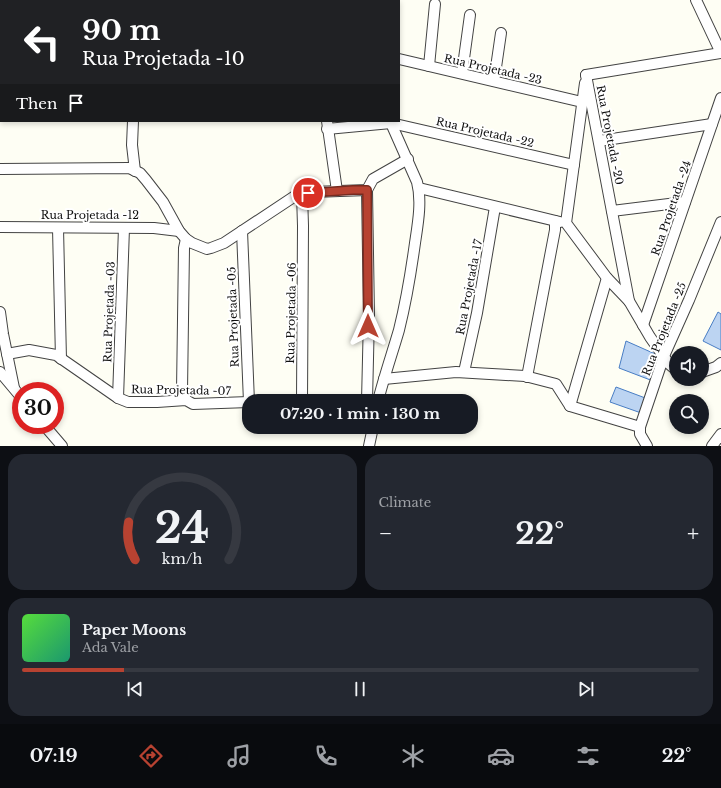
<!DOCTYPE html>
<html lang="en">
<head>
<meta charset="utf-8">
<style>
	body { margin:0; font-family:"Libre Baskerville",serif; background:#242831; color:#f1f3f6; height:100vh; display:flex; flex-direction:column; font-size:15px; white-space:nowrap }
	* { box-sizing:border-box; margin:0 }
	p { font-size:13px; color:#9ea1a6 }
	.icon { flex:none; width:22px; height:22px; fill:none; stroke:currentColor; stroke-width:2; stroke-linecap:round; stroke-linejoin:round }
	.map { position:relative; height:446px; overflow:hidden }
	.side { display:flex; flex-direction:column; gap:8px; padding:8px; background:#0d0f14; flex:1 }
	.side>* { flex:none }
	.top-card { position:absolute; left:0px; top:0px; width:400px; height:122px; box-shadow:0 2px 6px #0003; background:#202124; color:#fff; overflow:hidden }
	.fabs { position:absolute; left:669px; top:346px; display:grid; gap:8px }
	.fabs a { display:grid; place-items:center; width:40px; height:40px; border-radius:50%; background:#171b24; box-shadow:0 2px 6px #0003; font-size:20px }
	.speed { position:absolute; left:12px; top:382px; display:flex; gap:8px; font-size:20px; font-weight:700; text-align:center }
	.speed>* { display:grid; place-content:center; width:52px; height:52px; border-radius:50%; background:#171b24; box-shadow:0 2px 6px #0003; line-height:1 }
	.speed .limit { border:6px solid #d22; background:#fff; color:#111 }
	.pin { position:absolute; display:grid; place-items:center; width:34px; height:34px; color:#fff; margin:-17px; border:2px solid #fff; border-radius:50%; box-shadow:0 1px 4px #0007 }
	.me { position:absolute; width:44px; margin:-22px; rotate:0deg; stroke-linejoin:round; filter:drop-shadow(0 0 3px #0008) }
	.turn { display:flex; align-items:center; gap:14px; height:84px; padding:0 16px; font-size:18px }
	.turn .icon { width:52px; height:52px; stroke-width:2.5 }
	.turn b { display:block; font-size:28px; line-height:34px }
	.then { display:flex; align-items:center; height:38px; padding:0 16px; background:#0003; gap:8px; font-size:15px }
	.big { font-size:30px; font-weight:700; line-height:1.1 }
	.side .widget { flex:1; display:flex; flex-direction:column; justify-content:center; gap:6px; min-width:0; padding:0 14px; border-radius:16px; background:#242831 }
	.side .dial { align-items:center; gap:0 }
	.dial svg { height:104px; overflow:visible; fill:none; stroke:#363941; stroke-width:7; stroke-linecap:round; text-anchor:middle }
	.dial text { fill:#f1f3f6; stroke:none }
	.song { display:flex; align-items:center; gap:12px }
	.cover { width:48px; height:48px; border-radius:6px; background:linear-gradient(135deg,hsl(110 70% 55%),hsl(160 70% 35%)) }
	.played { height:4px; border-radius:2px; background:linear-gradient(90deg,#b74231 15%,#363941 15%) }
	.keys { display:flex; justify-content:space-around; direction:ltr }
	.heat { display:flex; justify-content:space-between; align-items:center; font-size:22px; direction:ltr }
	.side .tiles { flex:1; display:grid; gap:8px; grid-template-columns:1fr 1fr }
	.widget:last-child { grid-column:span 2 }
	.trip { position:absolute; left:242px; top:394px; width:236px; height:40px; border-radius:16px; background:#171b24; box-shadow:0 2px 6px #0003; font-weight:700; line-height:40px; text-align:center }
	.tab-bar { display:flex; height:64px; justify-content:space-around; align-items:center; background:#090b0e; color:#9ea1a6 }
	.tab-bar .icon { width:28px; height:28px }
	.tab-bar .on { color:#b74231 }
	.tab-bar b { font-size:18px; color:#f1f3f6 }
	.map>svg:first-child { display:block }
</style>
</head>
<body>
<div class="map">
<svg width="721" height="446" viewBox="0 0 721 446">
	<rect width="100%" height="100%" fill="#fefef4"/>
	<g fill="#bcd4f2" stroke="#487dc4">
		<path d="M 718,312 L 721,314 L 721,350 L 703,341 Z"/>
		<path d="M 626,341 L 662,357 L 653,381 L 619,368 Z"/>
		<path d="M 616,387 L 648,399 L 644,414 L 610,402 Z"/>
	</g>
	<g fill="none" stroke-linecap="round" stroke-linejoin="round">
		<g stroke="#434343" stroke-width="12">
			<g id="street">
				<path d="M 359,0 L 359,1"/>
				<path d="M 696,0 L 721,53"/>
				<path d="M 399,59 L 582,102"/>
				<path d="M 429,66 L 435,4"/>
				<path d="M 462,73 L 470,15"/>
				<path d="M 586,75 L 629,301 L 650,337 L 669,364 L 676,370"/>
				<path d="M 586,75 L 721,53"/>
				<path d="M 494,81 L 501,33"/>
				<path d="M 585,83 L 566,223 L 607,278 L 629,301"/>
				<path d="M 133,121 L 132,145 L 135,171"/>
				<path d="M 327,121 L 337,191"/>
				<path d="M 327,129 L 391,123 L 574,165"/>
				<path d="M 599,141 L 712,124"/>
				<path d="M 0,169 L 129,168 L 140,173 L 146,180 L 163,202 L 179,231 L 186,239 L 192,243 L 207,249 L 211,248 L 224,243 L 295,196 L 313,192 L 367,190 L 373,179 L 408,159"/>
				<path d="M 419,188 L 560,222"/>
				<path d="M 612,211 L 685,202"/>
				<path d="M 0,227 L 154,228 L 179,231"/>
				<path d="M 58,228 L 61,359"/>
				<path d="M 242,231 L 249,402"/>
				<path d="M 0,312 L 3,334 L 14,388"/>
				<path d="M 643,325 L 721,98"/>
				<path d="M 7,354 L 29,350 L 56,355 L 118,398 L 128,402 L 157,402 L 186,400 L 193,404 L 249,402"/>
				<path d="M 0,372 L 21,397"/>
				<path d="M 464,372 L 477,313 L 495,207"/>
				<path d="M 702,372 L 716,367 L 721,363"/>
				<path d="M 527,377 L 555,230 L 555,221"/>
				<path d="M 384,379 L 456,372 L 525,376 L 556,384 L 570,406 L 640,427"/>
				<path d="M 118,398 L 124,228"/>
				<path d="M 186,400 L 182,391 L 184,248 L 186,239"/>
				<path d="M 293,401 L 366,400"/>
				<path d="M 302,401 L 303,226 L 302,194"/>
				<path d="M 367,401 L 369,316 L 367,190"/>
				<path d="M 378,401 C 384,377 392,354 399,330 C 406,302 411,272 415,243 C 418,223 422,201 417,182 L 390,121"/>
				<path d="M 570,406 L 607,278"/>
				<path d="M 44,425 L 62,446"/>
				<path d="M 369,446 L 373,427"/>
				<path d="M 647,446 L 640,434 L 640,427 L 664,356 L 689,300 L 721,222"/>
				<path d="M 712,446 L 721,434"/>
			</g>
		</g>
		<use href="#street" stroke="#fff" stroke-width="10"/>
	</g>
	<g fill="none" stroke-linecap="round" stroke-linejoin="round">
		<g stroke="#772b20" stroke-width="10">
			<path id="route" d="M 308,193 L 353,190 L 367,190 L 368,326"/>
		</g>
		<use href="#route" stroke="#b74231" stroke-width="7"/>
	</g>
	<g text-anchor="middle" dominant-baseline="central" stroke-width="4" stroke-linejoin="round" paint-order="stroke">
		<g font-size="11" fill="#101010" stroke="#fff">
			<text transform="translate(493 69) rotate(13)">Rua Projetada -23</text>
			<text transform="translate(485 132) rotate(13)">Rua Projetada -22</text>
			<text transform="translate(610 135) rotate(79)">Rua Projetada -20</text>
			<text transform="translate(671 208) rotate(-71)">Rua Projetada -24</text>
			<text x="90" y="215">Rua Projetada -12</text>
			<text transform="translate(469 287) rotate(-79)">Rua Projetada -17</text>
			<text transform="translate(109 312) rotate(-88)">Rua Projetada -03</text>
			<text transform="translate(291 313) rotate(-89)">Rua Projetada -06</text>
			<text transform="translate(233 317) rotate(-92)">Rua Projetada -05</text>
			<text transform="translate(664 329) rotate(-68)">Rua Projetada -25</text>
			<text transform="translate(181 390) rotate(1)">Rua Projetada -07</text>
		</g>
	</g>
</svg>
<div class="fabs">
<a><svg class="icon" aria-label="sound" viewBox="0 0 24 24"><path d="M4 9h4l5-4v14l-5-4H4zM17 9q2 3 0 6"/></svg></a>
<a><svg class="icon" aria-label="search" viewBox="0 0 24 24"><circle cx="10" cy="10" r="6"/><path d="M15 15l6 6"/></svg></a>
</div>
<div class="speed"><div class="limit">30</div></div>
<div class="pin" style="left:308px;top:193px;background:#d93025"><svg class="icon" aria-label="arrive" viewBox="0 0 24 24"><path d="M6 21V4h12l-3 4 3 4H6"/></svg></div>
<svg class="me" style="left:368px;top:326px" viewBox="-20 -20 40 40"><path d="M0-17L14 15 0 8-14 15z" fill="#b74231" stroke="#fff" stroke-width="4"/></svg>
<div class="trip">07:20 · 1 min · 130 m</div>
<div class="top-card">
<div class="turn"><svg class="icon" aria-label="left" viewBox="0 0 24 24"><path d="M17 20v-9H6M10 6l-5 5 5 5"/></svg><div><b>90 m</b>Rua Projetada -10</div></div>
<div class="then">Then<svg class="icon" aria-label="arrive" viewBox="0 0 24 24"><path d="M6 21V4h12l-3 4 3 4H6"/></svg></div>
</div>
</div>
<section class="side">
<div class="tiles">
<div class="widget dial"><svg viewBox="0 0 100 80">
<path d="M14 69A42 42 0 1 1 86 69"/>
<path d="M14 69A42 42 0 0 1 9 40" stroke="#b74231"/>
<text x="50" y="56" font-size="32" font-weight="700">24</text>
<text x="50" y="72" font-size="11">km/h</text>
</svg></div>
<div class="widget"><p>Climate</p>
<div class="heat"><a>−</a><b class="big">22°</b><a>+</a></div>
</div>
<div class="widget">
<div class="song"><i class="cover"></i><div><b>Paper Moons</b><p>Ada Vale</p></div></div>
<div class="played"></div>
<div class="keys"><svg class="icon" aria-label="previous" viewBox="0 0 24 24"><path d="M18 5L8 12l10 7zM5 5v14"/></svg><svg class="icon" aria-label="pause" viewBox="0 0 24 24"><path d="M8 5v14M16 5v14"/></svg><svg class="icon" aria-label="next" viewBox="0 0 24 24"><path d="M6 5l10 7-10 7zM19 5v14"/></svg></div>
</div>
</div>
</section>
<nav class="tab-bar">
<b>07:19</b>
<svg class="icon on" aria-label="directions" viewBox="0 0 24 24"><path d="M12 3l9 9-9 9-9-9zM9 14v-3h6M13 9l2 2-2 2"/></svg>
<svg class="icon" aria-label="music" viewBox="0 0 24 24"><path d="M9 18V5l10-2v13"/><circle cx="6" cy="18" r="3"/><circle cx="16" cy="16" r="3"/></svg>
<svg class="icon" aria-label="phone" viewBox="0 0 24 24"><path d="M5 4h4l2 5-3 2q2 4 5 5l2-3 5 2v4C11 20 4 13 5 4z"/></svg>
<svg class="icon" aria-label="climate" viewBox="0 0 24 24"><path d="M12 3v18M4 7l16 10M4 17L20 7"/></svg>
<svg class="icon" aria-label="car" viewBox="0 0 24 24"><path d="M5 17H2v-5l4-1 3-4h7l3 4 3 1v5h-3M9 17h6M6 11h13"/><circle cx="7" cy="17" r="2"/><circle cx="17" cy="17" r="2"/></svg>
<svg class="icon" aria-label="filters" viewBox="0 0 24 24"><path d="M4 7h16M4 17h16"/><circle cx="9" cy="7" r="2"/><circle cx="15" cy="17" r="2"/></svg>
<b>22°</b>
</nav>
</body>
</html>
